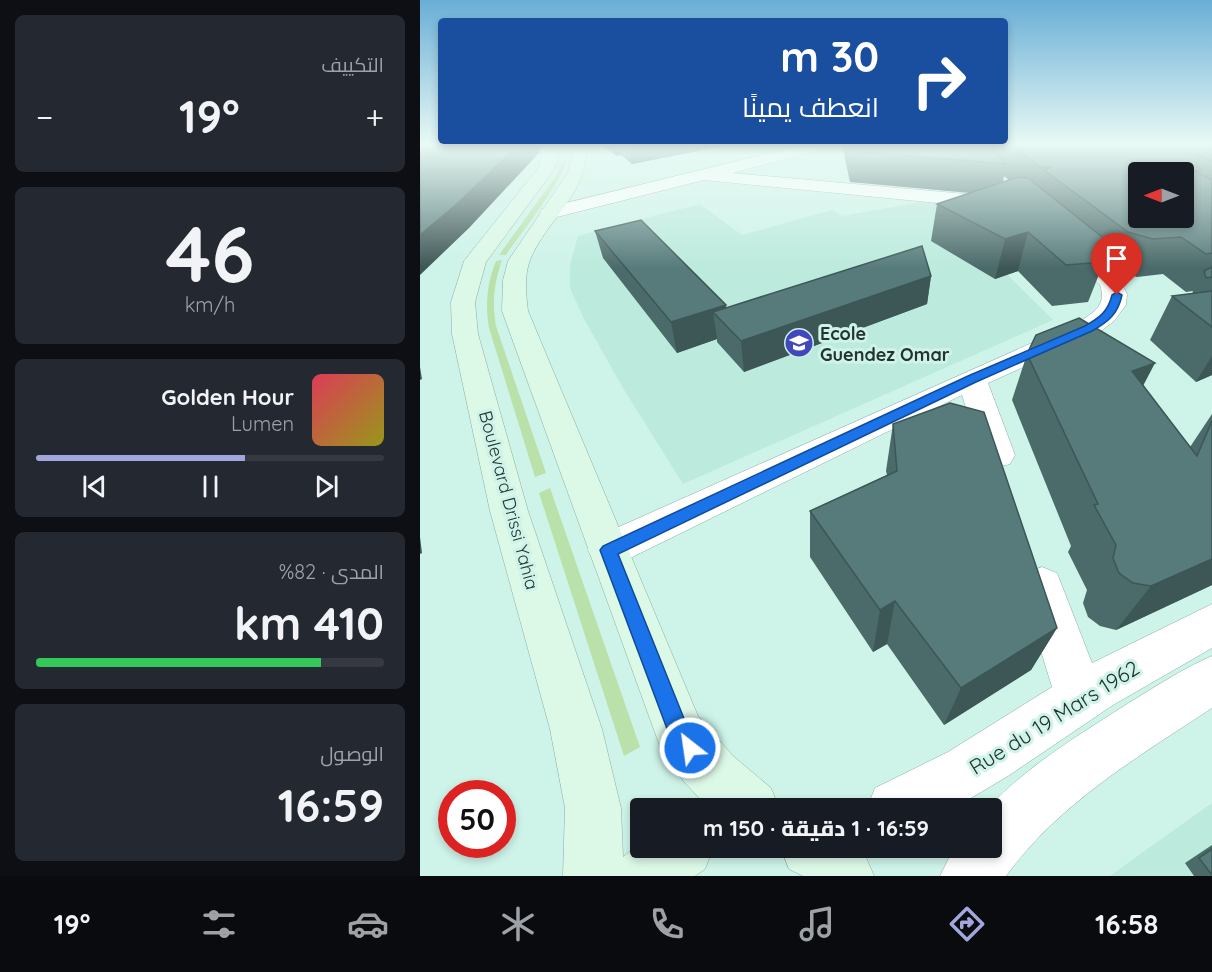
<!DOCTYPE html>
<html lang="ar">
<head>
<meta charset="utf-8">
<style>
	body { margin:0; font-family:Quicksand,Cairo,sans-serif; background:#242831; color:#f1f3f6; direction:rtl; height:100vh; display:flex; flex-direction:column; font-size:22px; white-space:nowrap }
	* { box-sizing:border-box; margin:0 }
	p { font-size:20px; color:#9ea1a6 }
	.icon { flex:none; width:33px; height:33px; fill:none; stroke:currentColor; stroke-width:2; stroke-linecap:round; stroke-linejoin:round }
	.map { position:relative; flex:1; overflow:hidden; direction:ltr }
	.drawer { display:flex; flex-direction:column; gap:15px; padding:15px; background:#0d0f14; width:420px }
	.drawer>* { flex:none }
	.top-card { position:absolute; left:18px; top:18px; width:570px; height:126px; border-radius:6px; box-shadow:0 3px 9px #0003; direction:rtl; background:#1a4fa0; color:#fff; overflow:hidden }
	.needle { width:39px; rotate:270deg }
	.buttons { position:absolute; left:708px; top:162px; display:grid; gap:12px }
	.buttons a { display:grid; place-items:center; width:66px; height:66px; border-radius:6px; background:#171b24; box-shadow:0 3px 9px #0003; font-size:30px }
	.speed { position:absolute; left:18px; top:780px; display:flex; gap:12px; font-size:30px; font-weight:700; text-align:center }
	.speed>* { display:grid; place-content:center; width:78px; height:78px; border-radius:50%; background:#171b24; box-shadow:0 3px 9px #0003; line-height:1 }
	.speed .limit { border:9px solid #d22; background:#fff; color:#111 }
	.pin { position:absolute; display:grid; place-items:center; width:51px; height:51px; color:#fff; margin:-62px -26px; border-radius:50% 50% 50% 0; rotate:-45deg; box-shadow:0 0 6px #0007 }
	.pin .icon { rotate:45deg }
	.me { position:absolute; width:66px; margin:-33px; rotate:330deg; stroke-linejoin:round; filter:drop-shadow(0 0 4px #0008) }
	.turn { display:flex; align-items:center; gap:21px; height:126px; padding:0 30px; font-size:27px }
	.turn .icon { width:78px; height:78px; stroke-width:2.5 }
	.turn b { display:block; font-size:42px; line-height:51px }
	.big { font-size:45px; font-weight:800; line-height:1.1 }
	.drawer .tile { flex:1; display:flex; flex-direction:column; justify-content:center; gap:9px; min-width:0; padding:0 21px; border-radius:9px; background:#242831 }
	.drawer .dial { align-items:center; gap:0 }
	.dial b { font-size:78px; line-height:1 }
	.song { display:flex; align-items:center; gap:18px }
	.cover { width:72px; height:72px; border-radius:9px; background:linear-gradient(135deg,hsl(350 70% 55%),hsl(60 70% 35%)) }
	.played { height:6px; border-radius:3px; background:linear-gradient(90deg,#a2a6dc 60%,#363941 60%) }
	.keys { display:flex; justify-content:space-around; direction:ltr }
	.heat { display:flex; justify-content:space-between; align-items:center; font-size:33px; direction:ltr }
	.charge { height:9px; border-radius:4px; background:linear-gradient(90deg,#34c759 82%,#363941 0) }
	.trip { position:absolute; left:210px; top:798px; width:372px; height:60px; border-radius:6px; background:#171b24; box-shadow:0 3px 9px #0003; font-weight:800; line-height:60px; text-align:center; direction:rtl }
	.tab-bar { display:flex; height:96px; justify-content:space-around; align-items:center; background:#090b0e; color:#9ea1a6 }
	.tab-bar .icon { width:42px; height:42px }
	.tab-bar .active { color:#a2a6dc }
	.tab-bar b { font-size:27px; color:#f1f3f6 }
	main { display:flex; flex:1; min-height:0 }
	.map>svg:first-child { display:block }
</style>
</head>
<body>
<main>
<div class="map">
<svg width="792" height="876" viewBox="0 0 792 876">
	<rect width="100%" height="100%" fill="#cef3e8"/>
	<g fill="#bceadd">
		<path d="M 512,200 L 633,320 L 263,484 L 203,388 L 164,319 L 150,288 L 150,265 L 158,236 L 280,204 L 322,235 L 412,210 L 422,216 Z"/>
		<path d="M 792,803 L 792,876 L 690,876 L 712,860 Z"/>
	</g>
	<g fill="#bbe1ab">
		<path d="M 145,160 C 146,178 98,237 86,255 L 79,255 L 136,176 Z"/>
		<path d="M 82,260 C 74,283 72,302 76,326 L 126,473 L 115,477 L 69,328 C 65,303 67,284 76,261 Z"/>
		<path d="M 130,488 L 220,747 L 204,756 L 119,493 Z"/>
	</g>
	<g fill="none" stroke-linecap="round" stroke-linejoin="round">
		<g stroke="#8baea4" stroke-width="1">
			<path id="lane" d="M 180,145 L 160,151 L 156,148 L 160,145 Z"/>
		</g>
		<g stroke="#8baea4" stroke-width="1">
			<g id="street">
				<path d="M 383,145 L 410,145 L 408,148 L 312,173 L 579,197 L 585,199 L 588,203 L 585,207 L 579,209 L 284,180 L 129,219 L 122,217 L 120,213 L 122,209 Z"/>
				<path d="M 646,236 L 653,238 L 699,279 L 707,294 L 706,305 L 694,321 L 677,334 L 568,383 L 595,455 L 590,464 L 578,467 L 566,464 L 561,455 L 542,395 L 202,562 L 188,567 L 174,562 L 168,550 L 174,538 L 659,322 C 674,312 687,305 680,285 L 636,242 L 639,238 Z"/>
				<path d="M 622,567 L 637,573 L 672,663 L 792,604 L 792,648 L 693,705 L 588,776 L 534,808 L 447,808 L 455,788 L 528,752 L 632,687 L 601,586 L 607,573 Z"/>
				<path d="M 792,656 L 792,708 C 719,756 638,804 586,876 L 520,876 L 534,848 L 572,848 L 572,808 L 568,808 C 608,765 662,733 712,701 C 738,685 764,668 792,656 Z"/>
			</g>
		</g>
		<g stroke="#8baea4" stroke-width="1">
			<g id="secondary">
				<path d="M 123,145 L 137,145 L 138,160 L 133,171 L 66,262 L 55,302 L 58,334 L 108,511 L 182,729 L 201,808 L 203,857 L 220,843 L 220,848 L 293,848 L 285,869 L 275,876 L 143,876 L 145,808 L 130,729 L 70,511 L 32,334 L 31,302 L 44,261 L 119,167 Z"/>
				<path d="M 152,145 L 166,145 C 170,192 126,220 110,260 C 104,276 106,294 108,311 L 278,716 L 312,755 L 351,788 L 359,808 L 289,808 L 265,783 L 242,752 L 82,311 L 83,280 L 88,261 L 147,174 L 152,159 Z"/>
				<path d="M 361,848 L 438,848 L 445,855 L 454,876 L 383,876 L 369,869 Z"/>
			</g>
		</g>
		<use href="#lane" fill="#fff" fill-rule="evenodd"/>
		<use href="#street" fill="#fff" fill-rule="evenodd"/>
		<use href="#secondary" fill="#dcf8e7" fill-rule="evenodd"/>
	</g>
	<g fill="#4b6a6a" fill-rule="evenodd">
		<path d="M 182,145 L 308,145 L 212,164 L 201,155 L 196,156 Z"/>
		<path d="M 422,145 L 792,145 L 792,375 L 776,382 L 730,340 L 752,296 L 772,294 L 773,291 L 766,292 L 743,274 L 717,277 L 693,270 L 684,262 L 668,302 L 632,306 L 598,271 L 575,279 L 511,241 L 517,204 L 550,193 L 430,182 ZM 584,176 L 589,180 L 583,182 Z"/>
		<path d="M 175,231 L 306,305 L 306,308 L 511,276 L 507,304 L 324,372 L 297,342 L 297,339 L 257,353 L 183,258 Z"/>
		<path d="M 607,354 L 723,385 L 770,447 L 792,414 L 792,585 L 696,630 L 680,626 L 668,617 L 663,603 L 667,590 L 648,552 L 651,546 L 592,400 Z"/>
		<path d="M 473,424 L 637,628 L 611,670 L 524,725 L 467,644 L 453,652 L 390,557 L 390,511 L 467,475 L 466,471 Z"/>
		<path d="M 792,845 L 792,876 L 774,876 L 765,863 Z"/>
	</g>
	<g fill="#3d5656">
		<path d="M 98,145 L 121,145 L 119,153 L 49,228 L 0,275 L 0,235 Z"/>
		<path d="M 193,145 L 199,145 L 201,155 L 196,156 Z"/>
		<path d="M 208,145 L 308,145 L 212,164 Z"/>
		<path d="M 608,232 L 598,271 L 575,279 L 585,239 Z"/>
		<path d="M 511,276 L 507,304 L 324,372 L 321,341 Z"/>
		<path d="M 306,305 L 309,329 L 293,312 L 297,339 L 257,353 L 251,322 Z"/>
		<path d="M 792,356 L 792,375 L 776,382 Z"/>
		<path d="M 735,363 L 711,409 L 712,371 Z"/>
		<path d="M 0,367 L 2,379 L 0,380 Z"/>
		<path d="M 0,537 L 2,553 L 0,554 Z"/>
		<path d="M 792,559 L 792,585 L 696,630 L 731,586 Z"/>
		<path d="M 475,601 L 467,644 L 453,652 L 460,610 Z"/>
		<path d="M 637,628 L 611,670 L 524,725 L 541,688 Z"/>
	</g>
	<g fill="#577b7b" stroke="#3d5656" stroke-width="1.5" fill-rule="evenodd">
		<path d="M 0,145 L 98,145 L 38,203 L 0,235 Z"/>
		<path d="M 430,145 L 566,145 L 587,164 L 431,151 Z"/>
		<path d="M 592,145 L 792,145 L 792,161 L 778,154 L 777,167 L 780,170 L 773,171 L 792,180 L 792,253 L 786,254 L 761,237 L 733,239 L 708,232 L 624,170 L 631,167 L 620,167 ZM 718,172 L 764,172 L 764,218 L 718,218 Z"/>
		<path d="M 598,177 L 608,178 L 686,240 L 684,262 L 646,265 L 608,232 L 585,239 L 517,204 Z"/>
		<path d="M 221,220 L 306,305 L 251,322 L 175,231 Z"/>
		<path d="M 502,246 L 511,276 L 321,341 L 293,312 Z"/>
		<path d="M 792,267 L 792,277 L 786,278 L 784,271 Z"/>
		<path d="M 792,291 L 792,327 L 752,296 Z"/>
		<path d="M 659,318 L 735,363 L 712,371 L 777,456 L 792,421 L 792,559 L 731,586 L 713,583 L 699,573 L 693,558 L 696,545 L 674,505 L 678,504 L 607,354 L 616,335 Z"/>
		<path d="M 530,403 L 564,412 L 637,628 L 541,688 L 475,601 L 460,610 L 390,511 L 477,471 L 473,424 Z"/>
		<path d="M 792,849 L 792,875 L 779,858 Z"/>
	</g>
	<linearGradient id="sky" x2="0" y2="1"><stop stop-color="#69aed6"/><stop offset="0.54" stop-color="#e9faf5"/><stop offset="1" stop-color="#e9faf5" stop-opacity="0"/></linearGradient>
	<rect width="792" height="268" fill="url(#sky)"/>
	<path fill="#1a73e8" stroke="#114b97" stroke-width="1.5" d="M 697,292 L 702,295 C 698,314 688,322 672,331 L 556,382 L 198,554 L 267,726 L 281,748 L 278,756 L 270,759 L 262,756 L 249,734 L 180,550 L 183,546 L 548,376 L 665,326 C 679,318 688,312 692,295 Z"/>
	<defs>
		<g id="school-disc" transform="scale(1.5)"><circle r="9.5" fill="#4148bd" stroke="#cef3e8"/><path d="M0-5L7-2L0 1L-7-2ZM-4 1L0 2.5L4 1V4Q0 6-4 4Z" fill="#fff"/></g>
	</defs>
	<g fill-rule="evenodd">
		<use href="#school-disc" x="379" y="343"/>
	</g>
	<g text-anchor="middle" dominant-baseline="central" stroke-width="6" stroke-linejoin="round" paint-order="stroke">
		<g font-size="18" font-weight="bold" fill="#24332f" stroke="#cef3e8" text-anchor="start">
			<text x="400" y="333">Ecole<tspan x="400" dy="21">Guendez Omar</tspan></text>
		</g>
		<g font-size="18" fill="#24332f" stroke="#cef3e8">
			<text transform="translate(89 500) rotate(75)">Boulevard Drissi Yahia</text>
		</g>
		<g font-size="21" fill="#24332f" stroke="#cef3e8">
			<text transform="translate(634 717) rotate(-32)">Rue du 19 Mars 1962</text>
		</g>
	</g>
</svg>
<div class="buttons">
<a><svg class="needle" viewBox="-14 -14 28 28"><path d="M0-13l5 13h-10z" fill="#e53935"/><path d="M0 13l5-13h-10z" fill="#9ea1a6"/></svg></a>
</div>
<div class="speed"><div class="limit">50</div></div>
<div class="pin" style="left:697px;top:295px;background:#d93025"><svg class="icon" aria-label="arrive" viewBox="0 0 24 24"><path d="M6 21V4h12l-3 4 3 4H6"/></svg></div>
<svg class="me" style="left:270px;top:748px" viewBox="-20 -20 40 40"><circle r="17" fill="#1a73e8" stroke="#fff" stroke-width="3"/><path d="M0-11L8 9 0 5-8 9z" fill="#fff"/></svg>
<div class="trip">16:59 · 1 دقيقة · 150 m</div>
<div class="top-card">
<div class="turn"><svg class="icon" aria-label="right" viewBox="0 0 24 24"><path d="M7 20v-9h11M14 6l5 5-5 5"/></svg><div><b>30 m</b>انعطف يمينًا</div></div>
</div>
</div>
<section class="drawer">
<div class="tile"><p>التكييف</p>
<div class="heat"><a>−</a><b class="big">19°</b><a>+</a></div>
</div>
<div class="tile dial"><b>46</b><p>km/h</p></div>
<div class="tile">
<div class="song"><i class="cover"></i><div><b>Golden Hour</b><p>Lumen</p></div></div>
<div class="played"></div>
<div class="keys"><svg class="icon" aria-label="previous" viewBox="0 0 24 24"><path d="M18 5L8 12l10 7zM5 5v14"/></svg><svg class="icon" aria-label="pause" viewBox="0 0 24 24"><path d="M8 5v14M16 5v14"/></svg><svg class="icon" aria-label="next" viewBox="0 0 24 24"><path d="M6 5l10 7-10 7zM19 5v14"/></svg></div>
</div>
<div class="tile"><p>المدى · 82%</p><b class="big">410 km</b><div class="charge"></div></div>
<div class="tile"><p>الوصول</p><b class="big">16:59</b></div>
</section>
</main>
<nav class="tab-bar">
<b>16:58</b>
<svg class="icon active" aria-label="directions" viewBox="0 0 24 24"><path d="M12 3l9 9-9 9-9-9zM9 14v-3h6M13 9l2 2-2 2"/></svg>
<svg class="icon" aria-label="music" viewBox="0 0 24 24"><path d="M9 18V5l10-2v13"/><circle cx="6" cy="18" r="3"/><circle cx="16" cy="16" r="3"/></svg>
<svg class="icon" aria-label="phone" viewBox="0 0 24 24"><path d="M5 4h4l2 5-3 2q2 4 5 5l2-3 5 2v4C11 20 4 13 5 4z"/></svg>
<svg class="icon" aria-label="climate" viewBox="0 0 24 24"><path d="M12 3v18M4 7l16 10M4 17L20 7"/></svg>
<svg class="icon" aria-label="car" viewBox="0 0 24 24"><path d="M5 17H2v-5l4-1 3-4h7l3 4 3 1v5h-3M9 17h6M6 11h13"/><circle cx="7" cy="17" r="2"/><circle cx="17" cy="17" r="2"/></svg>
<svg class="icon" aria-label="filters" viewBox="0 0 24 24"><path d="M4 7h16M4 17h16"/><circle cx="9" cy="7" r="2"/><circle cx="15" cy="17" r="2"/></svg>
<b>19°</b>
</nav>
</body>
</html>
